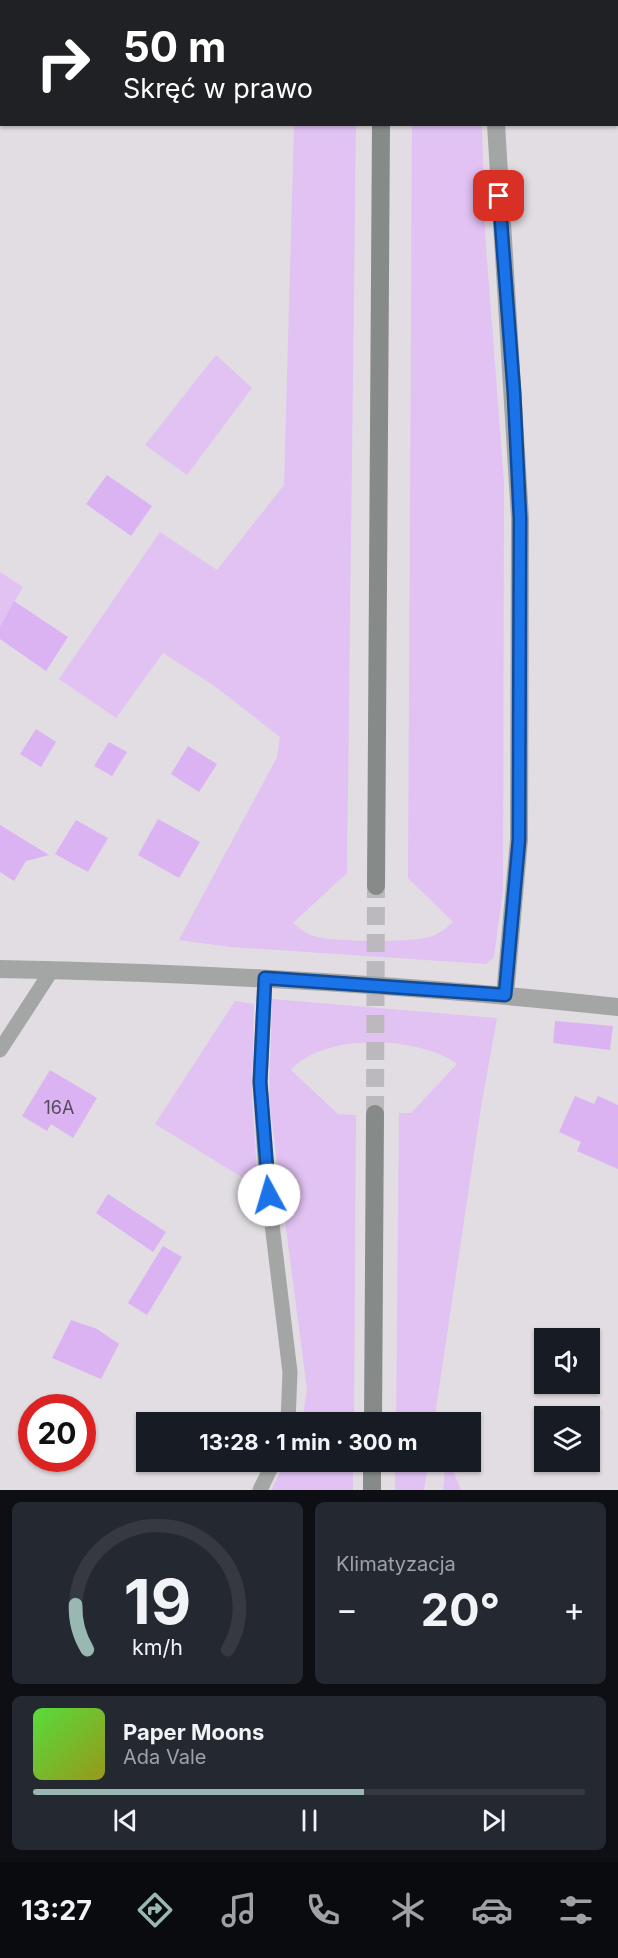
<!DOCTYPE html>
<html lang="pl">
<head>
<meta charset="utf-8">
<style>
	body { margin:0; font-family:Inter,sans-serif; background:#242831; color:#f1f3f6; height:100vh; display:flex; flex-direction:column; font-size:22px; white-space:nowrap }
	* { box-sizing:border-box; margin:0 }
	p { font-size:20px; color:#9ea1a6 }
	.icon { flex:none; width:33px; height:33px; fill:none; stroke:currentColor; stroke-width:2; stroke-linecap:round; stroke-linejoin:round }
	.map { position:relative; height:1490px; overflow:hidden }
	.side { display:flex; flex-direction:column; gap:12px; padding:12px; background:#0d0f14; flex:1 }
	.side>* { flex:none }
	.guide { position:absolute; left:0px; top:0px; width:618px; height:126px; box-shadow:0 2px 4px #0004; background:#202124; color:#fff; overflow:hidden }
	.buttons { position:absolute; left:534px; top:1328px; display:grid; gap:12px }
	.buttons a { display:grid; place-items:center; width:66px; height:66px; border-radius:0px; background:#171b24; box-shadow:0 2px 4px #0004; font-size:30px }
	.speed { position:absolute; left:18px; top:1394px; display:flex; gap:12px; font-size:30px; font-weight:700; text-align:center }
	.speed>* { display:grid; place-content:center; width:78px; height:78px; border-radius:50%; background:#171b24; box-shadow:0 2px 4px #0004; line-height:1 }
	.speed .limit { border:9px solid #d22; background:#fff; color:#111 }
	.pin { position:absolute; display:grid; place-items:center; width:51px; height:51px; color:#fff; margin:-26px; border-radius:12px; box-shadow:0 3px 9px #0006 }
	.me { position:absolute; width:66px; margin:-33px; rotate:354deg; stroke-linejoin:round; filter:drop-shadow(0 0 4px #0008) }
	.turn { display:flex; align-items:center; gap:21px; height:126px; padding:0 24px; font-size:27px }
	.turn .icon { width:78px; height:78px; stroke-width:2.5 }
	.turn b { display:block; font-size:42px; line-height:51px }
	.big { font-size:45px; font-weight:700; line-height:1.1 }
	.side .card { flex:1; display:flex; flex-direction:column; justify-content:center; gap:9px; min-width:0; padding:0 21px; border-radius:9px; background:#242831 }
	.side .dial { align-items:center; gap:0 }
	.dial svg { height:156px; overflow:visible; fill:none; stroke:#363941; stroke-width:7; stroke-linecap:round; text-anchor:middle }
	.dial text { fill:#f1f3f6; stroke:none }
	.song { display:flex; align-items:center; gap:18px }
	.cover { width:72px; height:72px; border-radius:9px; background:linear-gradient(135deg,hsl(110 70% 55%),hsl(60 70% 35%)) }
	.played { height:6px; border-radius:3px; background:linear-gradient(90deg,#99b8b2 60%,#363941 60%) }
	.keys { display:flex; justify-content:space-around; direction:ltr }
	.heat { display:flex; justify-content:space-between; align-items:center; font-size:33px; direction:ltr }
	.side .tiles { flex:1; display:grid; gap:12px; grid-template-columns:1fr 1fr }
	.card:last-child { grid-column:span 2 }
	.trip { position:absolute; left:136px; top:1412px; width:345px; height:60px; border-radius:0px; background:#171b24; box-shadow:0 2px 4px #0004; font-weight:700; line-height:60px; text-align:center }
	.tab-bar { display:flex; height:96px; justify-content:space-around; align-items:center; background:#090b0e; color:#9ea1a6 }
	.tab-bar .icon { width:42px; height:42px }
	.tab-bar .current { color:#99b8b2 }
	.tab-bar b { font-size:27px; color:#f1f3f6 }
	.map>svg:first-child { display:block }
</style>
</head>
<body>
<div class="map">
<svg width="618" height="1490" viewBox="0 0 618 1490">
	<rect width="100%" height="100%" fill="#e1dde3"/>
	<g fill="#e1c2f3">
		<path d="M 294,125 L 356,125 L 347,873 L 293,923 C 298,927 303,931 308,934 C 326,943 404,942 425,938 C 436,936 445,930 453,922 L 408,878 L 412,125 L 482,125 L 485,233 L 504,482 L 503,890 L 494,957 L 486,964 L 230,947 L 179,940 L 277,757 L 280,737 L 213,685 L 163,653 L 116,718 L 59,679 L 160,532 L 217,570 L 284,485 Z"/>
		<path d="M 216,355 L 252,388 L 187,475 L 145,445 Z"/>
		<path d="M 0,572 L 23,587 L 0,627 Z"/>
		<path d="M 272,999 L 497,1018 L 481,1107 L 434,1422 L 396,1422 L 399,1113 L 411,1113 L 457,1064 C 419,1036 324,1032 291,1070 L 338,1114 L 356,1115 L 354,1422 L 302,1422 L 307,1389 L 269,1099 Z"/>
		<path d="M 235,1001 L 254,1004 L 252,1099 L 258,1187 L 155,1124 Z"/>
		<path d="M 286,1461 L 353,1461 L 353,1490 L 271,1490 Z"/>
		<path d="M 395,1461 L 429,1461 L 424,1490 L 395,1490 Z"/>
		<path d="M 446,1461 L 449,1461 L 461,1490 L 443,1490 Z"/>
	</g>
	<g fill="#dbb3f2">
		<path d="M 107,475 L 152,506 L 131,536 L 86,504 Z"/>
		<path d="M 14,601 L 68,637 L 46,671 L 0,639 L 0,627 Z"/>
		<path d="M 36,729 L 56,742 L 41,767 L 20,754 Z"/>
		<path d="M 109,742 L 127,752 L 112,776 L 94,766 Z"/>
		<path d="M 188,746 L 217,764 L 199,792 L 171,774 Z"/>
		<path d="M 158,819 L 200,842 L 179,878 L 138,855 Z"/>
		<path d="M 76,820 L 108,838 L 88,872 L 55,854 Z"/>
		<path d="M 0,825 L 49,855 L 26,861 L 14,881 L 0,872 Z"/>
		<path d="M 555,1021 L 613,1026 L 610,1050 L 553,1043 Z"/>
		<path d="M 50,1070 L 97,1098 L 73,1138 L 51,1124 L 47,1131 L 22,1116 Z"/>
		<path d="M 575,1096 L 594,1104 L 598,1096 L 618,1105 L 618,1169 L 577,1151 L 581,1142 L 559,1132 Z"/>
		<path d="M 108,1194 L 166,1232 L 153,1252 L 96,1213 Z"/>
		<path d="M 163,1246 L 182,1257 L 147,1315 L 128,1303 Z"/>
		<path d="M 71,1320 L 97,1329 L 119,1344 L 101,1379 L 52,1358 Z"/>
	</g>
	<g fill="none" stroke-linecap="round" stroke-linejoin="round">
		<path stroke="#bcb9be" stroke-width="18" stroke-dasharray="18 9" stroke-linecap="butt" d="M 375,1114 L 376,886"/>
		<g stroke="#a3a6a5" stroke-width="15">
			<path d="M 265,978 L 260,1082 L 266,1175 L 290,1372 L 288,1422"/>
			<path d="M 0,1050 L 52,970"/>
			<path d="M 260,1490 L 274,1461"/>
		</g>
		<g stroke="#a3a6a5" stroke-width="18">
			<path d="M 492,0 L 492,2"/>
			<path d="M 496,124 L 520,518 L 519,840 L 505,995"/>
		</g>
		<path stroke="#a3a6a5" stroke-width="18" d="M 0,969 C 207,973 413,985 618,1007"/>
		<g stroke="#868a89" stroke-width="18">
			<path d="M 383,2 L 383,0"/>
			<path d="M 376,886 L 381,124"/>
			<path d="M 373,1422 L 375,1114"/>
			<path d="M 372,1490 L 372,1461"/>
		</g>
	</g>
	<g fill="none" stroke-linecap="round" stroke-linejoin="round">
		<g stroke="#114b97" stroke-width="15">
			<path id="route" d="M 269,1195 L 260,1082 L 265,978 L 505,995 L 519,840 L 520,518 L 514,393 L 499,196"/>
		</g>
		<use href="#route" stroke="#1a73e8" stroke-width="10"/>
	</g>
	<g text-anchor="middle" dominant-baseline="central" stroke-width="4.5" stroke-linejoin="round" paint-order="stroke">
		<g font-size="18" fill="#564c5d">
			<text x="59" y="1107">16A</text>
		</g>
	</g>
</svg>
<div class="buttons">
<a><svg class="icon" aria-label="sound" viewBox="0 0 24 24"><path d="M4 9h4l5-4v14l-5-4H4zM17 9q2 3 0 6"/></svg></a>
<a><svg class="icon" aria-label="layers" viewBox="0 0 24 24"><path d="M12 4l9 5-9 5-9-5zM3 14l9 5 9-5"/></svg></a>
</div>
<div class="speed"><div class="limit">20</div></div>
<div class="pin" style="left:499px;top:196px;background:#d93025"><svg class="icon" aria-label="arrive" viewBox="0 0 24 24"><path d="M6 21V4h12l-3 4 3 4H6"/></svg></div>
<svg class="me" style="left:269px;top:1195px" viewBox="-20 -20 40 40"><circle r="19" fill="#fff"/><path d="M0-13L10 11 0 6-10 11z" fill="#1a73e8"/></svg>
<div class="trip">13:28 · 1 min · 300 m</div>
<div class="guide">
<div class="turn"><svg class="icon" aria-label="right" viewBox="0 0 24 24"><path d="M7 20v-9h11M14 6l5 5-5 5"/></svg><div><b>50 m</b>Skręć w prawo</div></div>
</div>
</div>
<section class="side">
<div class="tiles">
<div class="card dial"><svg viewBox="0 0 100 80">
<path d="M14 69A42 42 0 1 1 86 69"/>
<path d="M14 69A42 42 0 0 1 8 46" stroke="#99b8b2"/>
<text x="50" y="56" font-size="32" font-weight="700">19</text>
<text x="50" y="72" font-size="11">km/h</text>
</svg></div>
<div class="card"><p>Klimatyzacja</p>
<div class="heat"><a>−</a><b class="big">20°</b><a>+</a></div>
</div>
<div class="card">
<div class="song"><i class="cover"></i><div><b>Paper Moons</b><p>Ada Vale</p></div></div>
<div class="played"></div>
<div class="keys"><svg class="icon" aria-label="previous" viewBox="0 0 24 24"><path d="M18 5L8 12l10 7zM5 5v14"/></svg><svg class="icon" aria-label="pause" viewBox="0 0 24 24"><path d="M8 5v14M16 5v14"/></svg><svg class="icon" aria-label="next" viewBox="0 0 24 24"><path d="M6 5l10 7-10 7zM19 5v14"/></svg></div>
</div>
</div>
</section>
<nav class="tab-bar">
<b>13:27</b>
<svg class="icon current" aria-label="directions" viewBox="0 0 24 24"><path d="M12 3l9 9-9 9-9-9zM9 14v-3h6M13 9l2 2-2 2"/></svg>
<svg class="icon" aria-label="music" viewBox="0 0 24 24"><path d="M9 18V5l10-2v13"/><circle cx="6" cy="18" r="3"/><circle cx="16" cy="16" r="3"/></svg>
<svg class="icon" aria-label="phone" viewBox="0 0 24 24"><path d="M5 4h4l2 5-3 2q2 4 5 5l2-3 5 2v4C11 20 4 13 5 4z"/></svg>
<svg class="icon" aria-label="climate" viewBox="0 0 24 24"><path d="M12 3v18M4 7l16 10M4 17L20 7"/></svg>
<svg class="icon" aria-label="car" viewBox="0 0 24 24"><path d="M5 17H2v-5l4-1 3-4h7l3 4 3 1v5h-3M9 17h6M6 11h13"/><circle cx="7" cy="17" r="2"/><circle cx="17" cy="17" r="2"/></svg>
<svg class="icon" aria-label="filters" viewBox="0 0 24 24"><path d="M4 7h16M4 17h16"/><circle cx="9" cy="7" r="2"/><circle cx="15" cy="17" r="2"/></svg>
</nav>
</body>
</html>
